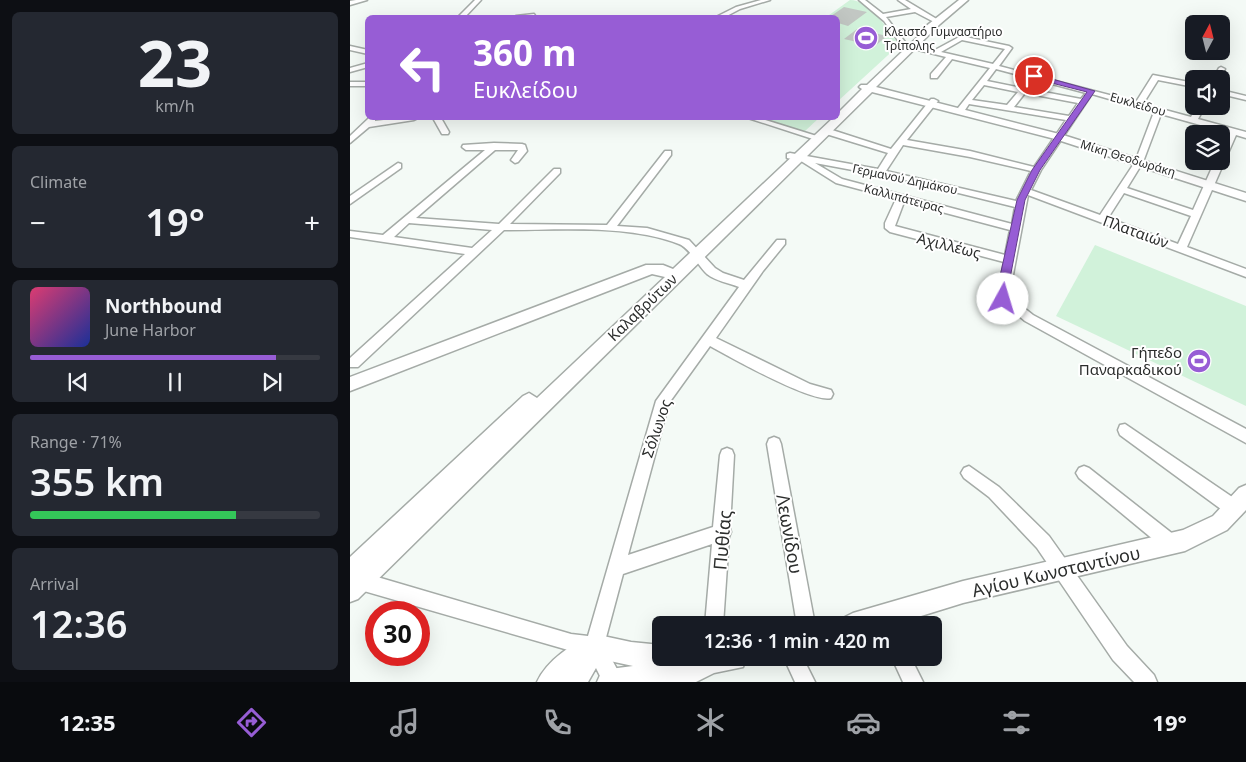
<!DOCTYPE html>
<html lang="en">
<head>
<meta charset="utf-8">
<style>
	body { margin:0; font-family:"Noto Sans",sans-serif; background:#242831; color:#f1f3f6; height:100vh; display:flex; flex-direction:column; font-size:19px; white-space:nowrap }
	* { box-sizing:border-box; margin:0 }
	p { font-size:16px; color:#9ea1a6 }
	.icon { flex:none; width:28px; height:28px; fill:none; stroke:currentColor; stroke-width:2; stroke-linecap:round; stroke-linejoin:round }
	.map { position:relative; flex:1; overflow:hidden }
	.drawer { display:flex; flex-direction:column; gap:12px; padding:12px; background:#0d0f14; width:350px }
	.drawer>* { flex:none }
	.hud { position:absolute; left:15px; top:15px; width:475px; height:105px; border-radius:8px; box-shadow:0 5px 20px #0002; background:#975dd5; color:#fff; overflow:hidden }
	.needle { width:32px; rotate:7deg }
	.controls { position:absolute; left:835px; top:15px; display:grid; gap:10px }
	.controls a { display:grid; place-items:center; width:45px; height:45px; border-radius:8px; background:#171b24; box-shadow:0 5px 20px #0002; font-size:25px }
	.speed { position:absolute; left:15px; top:601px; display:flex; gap:10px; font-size:25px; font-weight:700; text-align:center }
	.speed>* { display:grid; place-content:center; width:65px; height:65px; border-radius:50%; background:#171b24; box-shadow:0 5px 20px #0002; line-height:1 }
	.speed .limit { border:8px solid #d22; background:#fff; color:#111 }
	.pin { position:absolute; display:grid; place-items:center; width:42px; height:42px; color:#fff; margin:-21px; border:2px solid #fff; border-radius:50%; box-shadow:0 1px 5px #0007 }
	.me { position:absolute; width:55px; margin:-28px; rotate:6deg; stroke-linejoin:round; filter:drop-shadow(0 0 4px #0008) }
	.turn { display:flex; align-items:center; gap:18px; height:105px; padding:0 25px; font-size:22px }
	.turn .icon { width:65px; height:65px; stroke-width:2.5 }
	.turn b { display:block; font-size:35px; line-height:42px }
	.big { font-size:38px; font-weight:600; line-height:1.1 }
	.drawer .tile { flex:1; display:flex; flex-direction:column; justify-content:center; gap:8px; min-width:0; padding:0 18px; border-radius:8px; background:#242831 }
	.drawer .dial { align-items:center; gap:0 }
	.dial b { font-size:65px; line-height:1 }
	.song { display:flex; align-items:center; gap:15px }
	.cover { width:60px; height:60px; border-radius:8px; background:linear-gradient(135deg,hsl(340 70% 55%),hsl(230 70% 35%)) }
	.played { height:5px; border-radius:2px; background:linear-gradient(90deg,#975dd5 85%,#363941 85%) }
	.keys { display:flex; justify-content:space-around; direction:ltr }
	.heat { display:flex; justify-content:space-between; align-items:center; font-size:28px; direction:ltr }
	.charge { height:8px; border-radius:4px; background:linear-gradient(90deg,#34c759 71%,#363941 0) }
	.trip { position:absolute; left:302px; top:616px; width:290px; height:50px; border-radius:8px; background:#171b24; box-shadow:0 5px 20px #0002; font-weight:600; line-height:50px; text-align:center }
	.dock { display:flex; height:80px; justify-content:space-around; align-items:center; background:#090b0e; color:#9ea1a6 }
	.dock .icon { width:35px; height:35px }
	.dock .selected { color:#975dd5 }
	.dock b { font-size:22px; color:#f1f3f6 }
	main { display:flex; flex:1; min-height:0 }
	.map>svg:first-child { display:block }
</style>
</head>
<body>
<main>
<section class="drawer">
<div class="tile dial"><b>23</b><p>km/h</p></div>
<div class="tile"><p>Climate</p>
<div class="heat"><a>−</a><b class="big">19°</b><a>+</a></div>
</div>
<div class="tile">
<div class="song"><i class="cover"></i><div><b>Northbound</b><p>June Harbor</p></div></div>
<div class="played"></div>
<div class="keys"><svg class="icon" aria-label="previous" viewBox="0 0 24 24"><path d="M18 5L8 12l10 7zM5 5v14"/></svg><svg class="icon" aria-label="pause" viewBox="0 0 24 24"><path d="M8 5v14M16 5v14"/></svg><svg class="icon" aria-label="next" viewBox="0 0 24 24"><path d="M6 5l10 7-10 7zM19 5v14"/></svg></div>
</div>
<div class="tile"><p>Range · 71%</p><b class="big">355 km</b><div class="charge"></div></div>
<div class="tile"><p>Arrival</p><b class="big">12:36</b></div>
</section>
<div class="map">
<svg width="896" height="682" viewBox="0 0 896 682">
	<rect width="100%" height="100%" fill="#f4faf6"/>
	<g fill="#d1f2da">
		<path d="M 500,0 C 519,0 539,30 549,45 L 488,101 L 488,18 L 475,18 Z"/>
		<path d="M 407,118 L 469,118 L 454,132 Z"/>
		<path d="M 745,245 L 896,306 L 896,406 L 706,316 Z"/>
	</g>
	<g fill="#c2c7c3">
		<path d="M 494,7 L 517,12 L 498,26 L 488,23 L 488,18 L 478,18 Z"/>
		<path d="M 507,29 L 537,36 L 525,46 L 494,39 Z"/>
	</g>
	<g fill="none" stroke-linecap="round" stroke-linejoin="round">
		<g stroke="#a5aba7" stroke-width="3">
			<g id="minor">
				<path d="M 6,0 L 17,0 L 0,5 L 0,1 Z"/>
				<path d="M 125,0 L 131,0 L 114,18 L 107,18 Z"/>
				<path d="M 411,0 L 420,0 L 390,9 L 373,18 L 364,18 L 386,7 Z"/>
				<path d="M 509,0 L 515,0 L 533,14 L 561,9 L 548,0 L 555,0 L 590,21 L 590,23 L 586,23 L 565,12 L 536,17 L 558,46 L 564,45 L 585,50 L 611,36 L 659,46 L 662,48 L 649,66 L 786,102 L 803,75 L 844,83 L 844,87 L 808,80 L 793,104 L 841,117 L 847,106 L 855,106 L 848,119 L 896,132 L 896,138 L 886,135 L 837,247 L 896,269 L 896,277 L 678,195 L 659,296 L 683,315 L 896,429 L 896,443 L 675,321 L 647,298 L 654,262 L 540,232 L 535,228 L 535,223 L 546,199 L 486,183 L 451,161 L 437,158 L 437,154 L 440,153 L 528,169 L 538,153 L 473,133 L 473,129 L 479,129 L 541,149 L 581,99 L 584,99 L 588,101 L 557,140 L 620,151 L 684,167 L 716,120 L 619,104 L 615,110 L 609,110 L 608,108 L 640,68 L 602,59 L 587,78 L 581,78 L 581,74 L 596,57 L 564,49 L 561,51 L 554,49 L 534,21 ZM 612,40 L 655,49 L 643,64 L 591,52 ZM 646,69 L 736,93 L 731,99 L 678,89 L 681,86 L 677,84 L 672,88 L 637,81 ZM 634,85 L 668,92 L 657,105 L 622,100 ZM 675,93 L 728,103 L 719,116 L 664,107 ZM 742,94 L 804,112 L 785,162 L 750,215 L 681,190 L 691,170 ZM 811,114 L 879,133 L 871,149 L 871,161 L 865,161 L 843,210 L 777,188 L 793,162 ZM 553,145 L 620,157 L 681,171 L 666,201 L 536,171 ZM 465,163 L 556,180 L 665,207 L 662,224 L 492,179 ZM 774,193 L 841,216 L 828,244 L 758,218 ZM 554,202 L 660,230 L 655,255 L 545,226 Z"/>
				<path d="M 184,14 L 186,17 L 163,18 L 166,16 Z"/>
				<path d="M 0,46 L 18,50 L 18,54 L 0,50 Z"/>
				<path d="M 18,63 L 18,67 L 0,72 L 0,68 Z"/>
				<path d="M 871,67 L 875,69 L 870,79 L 863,79 L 869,68 Z"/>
				<rect x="0" y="82" width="18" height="4"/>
				<path d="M 871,90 L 896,96 L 896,100 L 871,94 Z"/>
				<path d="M 19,118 L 25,118 L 25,121 L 51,118 L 68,118 L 64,120 L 19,127 L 0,143 L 0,136 Z"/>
				<path d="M 83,118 L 91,118 L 99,132 L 98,134 L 92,134 Z"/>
				<path d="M 398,118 L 409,118 L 473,138 L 466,140 Z"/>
				<path d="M 144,143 L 172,144 L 175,145 L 177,151 L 168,162 L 165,163 L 161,160 L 168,150 L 145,150 L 66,218 L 149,224 L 204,169 L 210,169 L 210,173 L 160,224 L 257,225 L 315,151 L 321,151 L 321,155 L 267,226 L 297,228 L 339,240 L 365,268 L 373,273 L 394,280 L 427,240 L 435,240 L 435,244 L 413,271 L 366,338 L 460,384 L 481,390 L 483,394 L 481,398 C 463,404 380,357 360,346 L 319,403 L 278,555 L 363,527 L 370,455 L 372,450 L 377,448 L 382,450 L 384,455 L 380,528 L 381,532 L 379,537 L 373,625 L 355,625 L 362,544 L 273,574 L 254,645 L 274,682 L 253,682 L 246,668 L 238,682 L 214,682 L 217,675 L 228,666 L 232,654 L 0,587 L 0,569 L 221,634 L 238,636 L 306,401 L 389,287 C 379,283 366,281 357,274 C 348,266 340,248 329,244 C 277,224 209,230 154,230 L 8,367 L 0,367 L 0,358 L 115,254 L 0,237 L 0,231 L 33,235 L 135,150 L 116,150 L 112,147 L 113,145 ZM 59,223 L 142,230 L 122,248 L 44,237 Z"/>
				<path d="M 48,163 L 51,164 L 51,168 L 0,204 L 0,196 Z"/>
				<path d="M 775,424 L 891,503 L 893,509 L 891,515 L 885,517 L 879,515 L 770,435 L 768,430 L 770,425 Z"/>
				<path d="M 424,437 L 429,439 L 431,444 L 465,625 L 447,625 L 417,444 L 419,439 Z"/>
				<path d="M 619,466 L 649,487 L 699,536 L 777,646 L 804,675 L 807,682 L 784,682 L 763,660 L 687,548 L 639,497 L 614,478 L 611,473 L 614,468 Z"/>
				<path d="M 734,466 L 739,468 L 828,538 L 830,544 L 828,550 L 822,552 L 816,550 L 729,478 L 726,473 L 729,468 Z"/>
				<path d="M 434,658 L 453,658 L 465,682 L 445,682 Z"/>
				<path d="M 542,658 L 561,658 L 573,682 L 553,682 Z"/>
			</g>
		</g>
		<g stroke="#a5aba7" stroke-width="3">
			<g id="major">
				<path d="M 609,0 L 618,0 L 590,24 L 526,87 L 713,135 L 896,193 L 896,201 L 705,139 L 522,92 L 8,599 L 0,602 L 0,557 L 173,396 L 179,393 L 187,398 L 315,277 L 302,274 L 0,391 L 0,377 L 296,265 L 313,265 L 323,269 L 483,118 L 488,118 L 488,113 L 512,89 L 509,87 L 511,85 L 517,85 L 575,30 L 575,27 Z"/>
				<path d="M 896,485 L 896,510 L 877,530 L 835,551 L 613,603 L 542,625 L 491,625 L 495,617 L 503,613 L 613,581 L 833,530 L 863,516 L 889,488 Z"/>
				<path d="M 244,634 L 281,642 L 311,645 L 311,658 L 323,658 L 321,661 L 343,658 L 396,658 L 393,667 L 364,673 L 346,682 L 247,682 L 251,673 L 260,669 L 283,666 L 246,658 L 237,664 L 218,682 L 187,682 C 197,660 223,643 244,634 Z"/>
			</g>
		</g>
		<use href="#minor" fill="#fff" fill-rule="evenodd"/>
		<use href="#major" fill="#fff" fill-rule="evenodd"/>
	</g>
	<path fill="#975dd5" stroke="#623c8a" d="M 684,74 L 745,91 L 690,170 L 675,200 L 657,294 L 659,299 L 653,303 L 650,302 L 646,294 L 667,200 L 682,170 L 737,92 L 682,78 Z"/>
	<defs>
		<g id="stadium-disc" transform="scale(1.25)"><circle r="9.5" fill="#975dd5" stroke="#fff"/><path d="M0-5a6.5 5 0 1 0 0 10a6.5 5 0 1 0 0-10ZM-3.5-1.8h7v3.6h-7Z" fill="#fff"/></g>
	</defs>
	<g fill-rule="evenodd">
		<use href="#stadium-disc" x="516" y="38"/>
		<use href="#stadium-disc" x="849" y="361"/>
	</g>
	<g text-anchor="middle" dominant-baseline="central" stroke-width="4" stroke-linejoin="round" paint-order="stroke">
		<g font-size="12" fill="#2b2d2c" stroke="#fff" text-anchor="start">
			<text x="534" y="31">Κλειστό Γυμναστήριο<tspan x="534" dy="14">Τρίπολης</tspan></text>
		</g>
		<g font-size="12" fill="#2b2d2c" stroke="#fff">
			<text transform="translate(788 104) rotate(16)">Ευκλείδου</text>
			<text transform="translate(778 158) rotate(17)">Μίκη Θεοδωράκη</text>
			<text transform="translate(555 179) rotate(12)">Γερμανού Δημάκου</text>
			<text transform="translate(554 198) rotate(15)">Καλλιπάτειρας</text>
		</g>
		<g font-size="15" fill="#2b2d2c" stroke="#fff">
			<text transform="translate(786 231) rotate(20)">Πλαταιών</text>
			<text transform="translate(599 245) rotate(14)">Αχιλλέως</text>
			<text transform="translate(292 307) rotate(-44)">Καλαβρύτων</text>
			<text transform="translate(306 428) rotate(-71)">Σόλωνος</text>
		</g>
		<g font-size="15" fill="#2b2d2c" stroke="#fff" text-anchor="end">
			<text x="832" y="352">Γήπεδο<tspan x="832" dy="17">Παναρκαδικού</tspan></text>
		</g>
		<g font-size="18" fill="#2b2d2c" stroke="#fff">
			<text transform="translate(440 534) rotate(80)">Λεωνίδου</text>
			<text transform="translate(372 540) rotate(-85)">Πυθίας</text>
			<text transform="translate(706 571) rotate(-13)">Αγίου Κωνσταντίνου</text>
		</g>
	</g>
</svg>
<div class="controls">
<a><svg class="needle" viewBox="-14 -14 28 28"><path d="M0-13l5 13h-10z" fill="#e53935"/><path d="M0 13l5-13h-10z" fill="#9ea1a6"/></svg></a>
<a><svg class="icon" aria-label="sound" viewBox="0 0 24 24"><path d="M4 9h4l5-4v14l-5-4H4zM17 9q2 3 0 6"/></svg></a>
<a><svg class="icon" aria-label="layers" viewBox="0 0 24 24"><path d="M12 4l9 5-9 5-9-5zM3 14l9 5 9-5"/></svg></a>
</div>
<div class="speed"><div class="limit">30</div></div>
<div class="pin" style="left:684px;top:76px;background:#d93025"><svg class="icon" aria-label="arrive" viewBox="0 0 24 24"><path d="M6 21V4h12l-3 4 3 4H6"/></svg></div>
<svg class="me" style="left:653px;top:299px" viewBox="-20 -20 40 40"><circle r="19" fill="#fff"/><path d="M0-13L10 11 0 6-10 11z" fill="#975dd5"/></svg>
<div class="trip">12:36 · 1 min · 420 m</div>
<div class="hud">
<div class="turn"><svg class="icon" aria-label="left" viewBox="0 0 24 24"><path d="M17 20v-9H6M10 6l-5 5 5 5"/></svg><div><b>360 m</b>Ευκλείδου</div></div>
</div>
</div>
</main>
<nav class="dock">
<b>12:35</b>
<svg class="icon selected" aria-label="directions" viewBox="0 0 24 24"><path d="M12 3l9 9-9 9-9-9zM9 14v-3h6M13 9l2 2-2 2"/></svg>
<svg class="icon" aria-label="music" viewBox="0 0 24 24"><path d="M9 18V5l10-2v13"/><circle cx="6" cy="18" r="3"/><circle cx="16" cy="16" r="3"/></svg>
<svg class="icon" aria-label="phone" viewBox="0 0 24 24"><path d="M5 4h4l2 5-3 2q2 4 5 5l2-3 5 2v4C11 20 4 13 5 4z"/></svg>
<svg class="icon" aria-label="climate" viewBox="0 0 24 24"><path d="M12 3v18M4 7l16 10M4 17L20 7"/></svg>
<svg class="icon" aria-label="car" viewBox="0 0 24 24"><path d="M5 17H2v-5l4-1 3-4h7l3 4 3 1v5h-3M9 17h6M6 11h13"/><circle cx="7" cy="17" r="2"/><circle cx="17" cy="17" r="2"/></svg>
<svg class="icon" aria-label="filters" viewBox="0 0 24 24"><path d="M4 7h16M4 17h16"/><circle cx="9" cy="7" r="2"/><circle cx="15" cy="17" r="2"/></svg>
<b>19°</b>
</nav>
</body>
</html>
